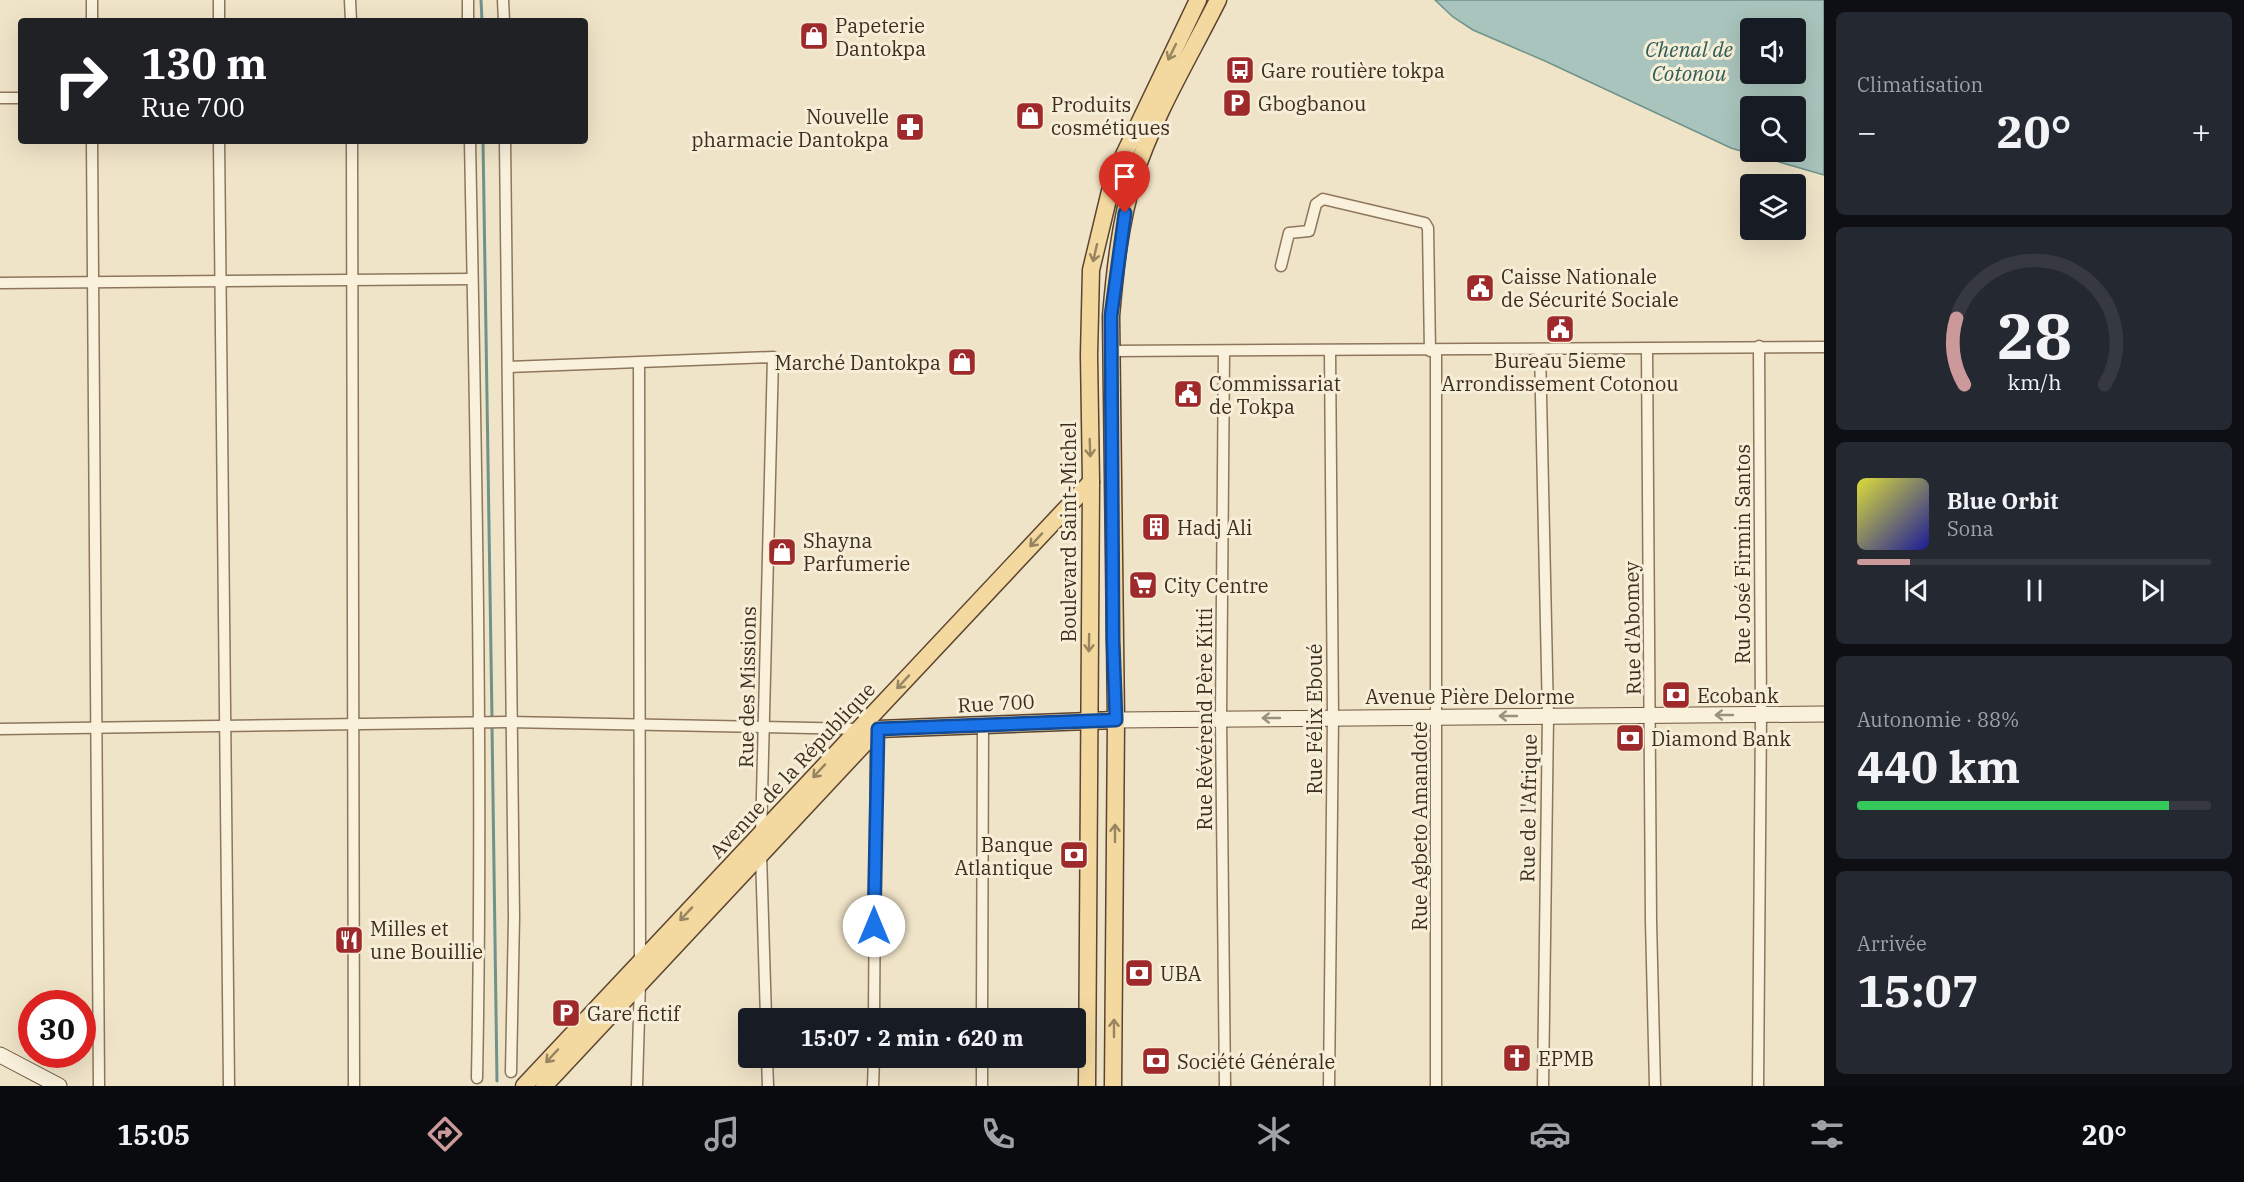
<!DOCTYPE html>
<html lang="fr">
<head>
<meta charset="utf-8">
<style>
	body { margin:0; font-family:"IBM Plex Serif",serif; background:#242831; color:#f1f3f6; height:100vh; display:flex; flex-direction:column; font-size:22px; white-space:nowrap }
	* { box-sizing:border-box; margin:0 }
	p { font-size:20px; color:#9ea1a6 }
	.icon { flex:none; width:33px; height:33px; fill:none; stroke:currentColor; stroke-width:2; stroke-linecap:round; stroke-linejoin:round }
	.map { position:relative; flex:1; overflow:hidden }
	.details { display:flex; flex-direction:column; gap:12px; padding:12px; background:#0d0f14; width:420px }
	.details>* { flex:none }
	.hud { position:absolute; left:18px; top:18px; width:570px; height:126px; border-radius:6px; box-shadow:0 6px 24px #0002; background:#202124; color:#fff; overflow:hidden }
	.buttons { position:absolute; left:1740px; top:18px; display:grid; gap:12px }
	.buttons a { display:grid; place-items:center; width:66px; height:66px; border-radius:6px; background:#171b24; box-shadow:0 6px 24px #0002; font-size:30px }
	.speed { position:absolute; left:18px; top:990px; display:flex; gap:12px; font-size:30px; font-weight:700; text-align:center }
	.speed>* { display:grid; place-content:center; width:78px; height:78px; border-radius:50%; background:#171b24; box-shadow:0 6px 24px #0002; line-height:1 }
	.speed .limit { border:9px solid #d22; background:#fff; color:#111 }
	.pin { position:absolute; display:grid; place-items:center; width:51px; height:51px; color:#fff; margin:-62px -26px; border-radius:50% 50% 50% 0; rotate:-45deg; box-shadow:0 0 6px #0007 }
	.pin .icon { rotate:45deg }
	.me { position:absolute; width:66px; margin:-33px; rotate:0deg; stroke-linejoin:round; filter:drop-shadow(0 0 4px #0008) }
	.turn { display:flex; align-items:center; gap:21px; height:126px; padding:0 24px; font-size:27px }
	.turn .icon { width:78px; height:78px; stroke-width:2.5 }
	.turn b { display:block; font-size:42px; line-height:51px }
	.big { font-size:45px; font-weight:800; line-height:1.1 }
	.details .card { flex:1; display:flex; flex-direction:column; justify-content:center; gap:9px; min-width:0; padding:0 21px; border-radius:9px; background:#242831 }
	.details .dial { align-items:center; gap:0 }
	.dial svg { height:156px; overflow:visible; fill:none; stroke:#363941; stroke-width:7; stroke-linecap:round; text-anchor:middle }
	.dial text { fill:#f1f3f6; stroke:none }
	.song { display:flex; align-items:center; gap:18px }
	.cover { width:72px; height:72px; border-radius:9px; background:linear-gradient(135deg,hsl(60 70% 55%),hsl(240 70% 35%)) }
	.played { height:6px; border-radius:3px; background:linear-gradient(90deg,#cc999b 15%,#363941 15%) }
	.keys { display:flex; justify-content:space-around; direction:ltr }
	.heat { display:flex; justify-content:space-between; align-items:center; font-size:33px; direction:ltr }
	.charge { height:9px; border-radius:4px; background:linear-gradient(90deg,#34c759 88%,#363941 0) }
	.trip { position:absolute; left:738px; top:1008px; width:348px; height:60px; border-radius:6px; background:#171b24; box-shadow:0 6px 24px #0002; font-weight:800; line-height:60px; text-align:center }
	.tab-bar { display:flex; height:96px; justify-content:space-around; align-items:center; background:#090b0e; color:#9ea1a6 }
	.tab-bar .icon { width:42px; height:42px }
	.tab-bar .selected { color:#cc999b }
	.tab-bar b { font-size:27px; color:#f1f3f6 }
	main { display:flex; flex:1; min-height:0 }
	.map>svg:first-child { display:block }
</style>
</head>
<body>
<main>
<div class="map">
<svg width="1824" height="1086" viewBox="0 0 1824 1086">
	<rect width="100%" height="100%" fill="#f0e4c8"/>
	<path fill="#a9c4bc" stroke="#6f938a" stroke-width="1.5" fill-rule="evenodd" d="M 1435,0 L 1824,0 L 1824,175 L 1731,148 L 1545,61 L 1473,30 L 1453,17 ZM 1750,28 L 1796,28 L 1796,74 L 1750,74 ZM 1750,106 L 1796,106 L 1796,152 L 1750,152 Z"/>
	<g fill="none" stroke-linecap="round" stroke-linejoin="round">
		<g stroke="#6f938a" stroke-width="3">
			<path d="M 481,0 L 482,21"/>
			<path d="M 483,141 L 492,719"/>
			<path d="M 492,726 L 497,1081"/>
		</g>
		<g stroke="#8d765c" stroke-width="13">
			<g id="minor">
				<path d="M 92,0 L 92,21"/>
				<path d="M 350,0 L 351,21"/>
				<path d="M 468,0 L 468,21"/>
				<path d="M 503,0 L 504,21"/>
				<path d="M 219,21 L 219,0"/>
				<path d="M 0,98 L 21,98"/>
				<path d="M 92,141 L 99,1086"/>
				<path d="M 219,141 L 229,1086"/>
				<path d="M 352,141 L 354,1086"/>
				<path d="M 470,141 C 476,453 483,766 477,1078"/>
				<path d="M 505,141 L 514,917 L 511,1072"/>
				<path d="M 1281,266 L 1289,233 L 1309,231 L 1316,204 L 1323,199 L 1425,223 L 1428,228 L 1430,351"/>
				<path d="M 0,283 L 472,279"/>
				<path d="M 1647,349 L 1651,921 L 1655,1086"/>
				<path d="M 1540,350 L 1548,716 L 1543,1086"/>
				<path d="M 1111,351 L 1824,347"/>
				<path d="M 1436,351 L 1436,1086"/>
				<path d="M 1224,352 L 1221,718 L 1225,1086"/>
				<path d="M 639,363 L 640,963"/>
				<path d="M 508,367 L 773,357 L 761,835"/>
				<path d="M 0,729 L 507,722 L 861,729"/>
				<path d="M 761,854 L 766,1018"/>
				<path d="M 874,1018 L 876,729"/>
				<path d="M 982,1018 L 983,724"/>
				<path d="M 767,1058 L 768,1086"/>
				<path d="M 982,1058 L 982,1086"/>
				<path d="M 637,1086 L 640,982"/>
				<path d="M 873,1086 L 874,1058"/>
				<path d="M 1329,1086 L 1333,717 L 1330,352"/>
				<path d="M 1758,1086 L 1761,715 L 1759,346"/>
			</g>
		</g>
		<g stroke="#6f573f" stroke-width="17">
			<g id="secondary">
				<path d="M 1116,720 L 1824,714"/>
				<path d="M 0,1055 L 59,1086"/>
			</g>
		</g>
		<g stroke="#5b4430" stroke-width="19">
			<g id="primary">
				<path d="M 524,1086 L 1091,482"/>
				<path d="M 544,1086 L 878,729 L 1116,720"/>
				<path d="M 1087,1086 L 1091,482 L 1089,355 L 1091,270 L 1110,191 L 1122,159 L 1198,0"/>
				<path d="M 1113,1086 L 1116,720 L 1111,316 C 1115,270 1120,222 1134,177 C 1154,115 1189,58 1218,0"/>
			</g>
		</g>
		<use href="#minor" stroke="#faf1dc" stroke-width="10"/>
		<use href="#secondary" stroke="#faf1dc" stroke-width="15"/>
		<use href="#primary" stroke="#f3d9a0" stroke-width="16"/>
	</g>
	<defs><path id="oneway-shaft" d="M-6 0H5M1.5-3L5.5 0L1.5 3" fill="none" stroke-width="1.6" stroke-linecap="round" stroke-linejoin="round" transform="scale(1.5)"/></defs>
	<g stroke="#988460">
		<use href="#oneway-shaft" transform="translate(1172 52) rotate(116)"/>
		<use href="#oneway-shaft" transform="translate(1095 253) rotate(103)"/>
		<use href="#oneway-shaft" transform="translate(1090 448) rotate(88)"/>
		<use href="#oneway-shaft" transform="translate(1036 540) rotate(133)"/>
		<use href="#oneway-shaft" transform="translate(1089 643) rotate(91)"/>
		<use href="#oneway-shaft" transform="translate(903 682) rotate(133)"/>
		<use href="#oneway-shaft" transform="translate(819 771) rotate(133)"/>
		<use href="#oneway-shaft" transform="translate(1115 833) rotate(-90)"/>
		<use href="#oneway-shaft" transform="translate(686 914) rotate(133)"/>
		<use href="#oneway-shaft" transform="translate(1114 1028) rotate(-90)"/>
		<use href="#oneway-shaft" transform="translate(552 1056) rotate(133)"/>
	</g>
	<g stroke="#9c907e">
		<use href="#oneway-shaft" transform="translate(1724 715) rotate(180)"/>
		<use href="#oneway-shaft" transform="translate(1508 716) rotate(180)"/>
		<use href="#oneway-shaft" transform="translate(1271 718) rotate(180)"/>
	</g>
	<g fill="none" stroke-linecap="round" stroke-linejoin="round">
		<g stroke="#114b97" stroke-width="15">
			<path id="route" d="M 874,926 L 878,729 L 1116,720 L 1113,640 L 1111,316 L 1125,213"/>
		</g>
		<use href="#route" stroke="#1a73e8" stroke-width="10"/>
	</g>
	<defs>
		<g id="shop-square" transform="scale(1.5)"><rect x="-9" y="-9" width="18" height="18" rx="4" fill="#9e2a2b" stroke="#f7eed8"/><path d="M-5-2.5h2.3a2.7 3.5 0 0 1 5.4 0H5L5.5 6h-11ZM-1.5-2.5h3a1.5 2.3 0 0 0-3 0Z" fill="#fff"/></g>
		<g id="bus-square" transform="scale(1.5)"><rect x="-9" y="-9" width="18" height="18" rx="4" fill="#9e2a2b" stroke="#f7eed8"/><path d="M-5-6H5V4H4V6H2V4H-2V6H-4V4H-5ZM-3.5-4V0h7V-4ZM-3.5 1.2v1.5H-2V1.2ZM2 1.2v1.5H3.5V1.2Z" fill="#fff"/></g>
		<g id="parking-square" transform="scale(1.5)"><rect x="-9" y="-9" width="18" height="18" rx="4" fill="#9e2a2b" stroke="#f7eed8"/><path d="M-3.5-5.5H1a3.5 3.5 0 0 1 0 7H-1V5.5H-3.5ZM-1-3.4V-.6H.8a1.4 1.4 0 0 0 0-2.8Z" fill="#fff"/></g>
		<g id="pharmacy-square" transform="scale(1.5)"><rect x="-9" y="-9" width="18" height="18" rx="4" fill="#9e2a2b" stroke="#f7eed8"/><path d="M-2-6h4v4h4v4h-4v4h-4v-4h-4v-4h4Z" fill="#fff"/></g>
		<g id="civic-square" transform="scale(1.5)"><rect x="-9" y="-9" width="18" height="18" rx="4" fill="#9e2a2b" stroke="#f7eed8"/><path d="M-.6-6.5H3V-4.5H.6V-3L4-1V1h2V6H-6V1h2V-1L-.6-3ZM-1.2 2.5V6h2.4V2.5Z" fill="#fff"/></g>
		<g id="building-square" transform="scale(1.5)"><rect x="-9" y="-9" width="18" height="18" rx="4" fill="#9e2a2b" stroke="#f7eed8"/><path d="M-4-6H4V6H1V3H-1V6H-4ZM-2.5-4.3h1.7v1.8h-1.7ZM.8-4.3h1.7v1.8H.8ZM-2.5-1h1.7V.8h-1.7ZM.8-1h1.7V.8H.8Z" fill="#fff"/></g>
		<g id="supermarket-square" transform="scale(1.5)"><rect x="-9" y="-9" width="18" height="18" rx="4" fill="#9e2a2b" stroke="#f7eed8"/><path d="M-6-5.5h2.5l.6 2H6L4.5 2H-2.5L-4.4-4H-6ZM-1.5 3.2a1.3 1.3 0 1 0 .1 0ZM3 3.2a1.3 1.3 0 1 0 .1 0Z" fill="#fff"/></g>
		<g id="bank-square" transform="scale(1.5)"><rect x="-9" y="-9" width="18" height="18" rx="4" fill="#9e2a2b" stroke="#f7eed8"/><path d="M-6-4H6V4H-6ZM0-2.3a2.3 2.3 0 1 0 0 4.6a2.3 2.3 0 1 0 0-4.6Z" fill="#fff"/></g>
		<g id="restaurant-square" transform="scale(1.5)"><rect x="-9" y="-9" width="18" height="18" rx="4" fill="#9e2a2b" stroke="#f7eed8"/><path d="M-5-6h1v4h1v-4h1v4h1v-4h1v5L-1.5 .5V6h-2V.5L-5-1ZM5-6V6H3V1.5H1.5Q1.5-4 5-6Z" fill="#fff"/></g>
		<g id="church-square" transform="scale(1.5)"><rect x="-9" y="-9" width="18" height="18" rx="4" fill="#9e2a2b" stroke="#f7eed8"/><path d="M-1.2-6h2.4v3.5h3.3v2.4h-3.3V6h-2.4V-.1h-3.3v-2.4h3.3Z" fill="#fff"/></g>
	</defs>
	<g fill-rule="evenodd">
		<use href="#shop-square" x="814" y="36"/>
		<use href="#bus-square" x="1240" y="70"/>
		<use href="#parking-square" x="1237" y="103"/>
		<use href="#shop-square" x="1030" y="116"/>
		<use href="#pharmacy-square" x="910" y="127"/>
		<use href="#civic-square" x="1480" y="288"/>
		<use href="#civic-square" x="1560" y="329"/>
		<use href="#shop-square" x="962" y="362"/>
		<use href="#civic-square" x="1188" y="394"/>
		<use href="#building-square" x="1156" y="527"/>
		<use href="#shop-square" x="782" y="552"/>
		<use href="#supermarket-square" x="1143" y="585"/>
		<use href="#bank-square" x="1676" y="695"/>
		<use href="#bank-square" x="1630" y="738"/>
		<use href="#bank-square" x="1074" y="855"/>
		<use href="#restaurant-square" x="349" y="940"/>
		<use href="#bank-square" x="1139" y="973"/>
		<use href="#parking-square" x="566" y="1013"/>
		<use href="#church-square" x="1517" y="1058"/>
		<use href="#bank-square" x="1156" y="1061"/>
	</g>
	<g text-anchor="middle" dominant-baseline="central" stroke-width="6" stroke-linejoin="round" paint-order="stroke">
		<g font-size="20" fill="#3d2e20" stroke="#f7eed8" text-anchor="start">
			<text x="835" y="25">Papeterie<tspan x="835" dy="23">Dantokpa</tspan></text>
			<text x="1261" y="70">Gare routière tokpa</text>
			<text x="1258" y="103">Gbogbanou</text>
			<text x="1051" y="104">Produits<tspan x="1051" dy="23">cosmétiques</tspan></text>
			<text x="889" y="116" text-anchor="end">Nouvelle<tspan x="889" dy="23">pharmacie Dantokpa</tspan></text>
			<text x="1501" y="276">Caisse Nationale<tspan x="1501" dy="23">de Sécurité Sociale</tspan></text>
			<text x="1560" y="360" text-anchor="middle">Bureau 5ieme<tspan x="1560" dy="23">Arrondissement Cotonou</tspan></text>
			<text x="941" y="362" text-anchor="end">Marché Dantokpa</text>
			<text x="1209" y="383">Commissariat<tspan x="1209" dy="23">de Tokpa</tspan></text>
			<text x="1177" y="527">Hadj Ali</text>
			<text x="803" y="540">Shayna<tspan x="803" dy="23">Parfumerie</tspan></text>
			<text x="1164" y="585">City Centre</text>
			<text x="1697" y="695">Ecobank</text>
			<text x="1651" y="738">Diamond Bank</text>
			<text x="1053" y="844" text-anchor="end">Banque<tspan x="1053" dy="23">Atlantique</tspan></text>
			<text x="370" y="928">Milles et<tspan x="370" dy="23">une Bouillie</tspan></text>
			<text x="1160" y="973">UBA</text>
			<text x="587" y="1013">Gare fictif</text>
			<text x="1538" y="1058">EPMB</text>
			<text x="1177" y="1061">Société Générale</text>
		</g>
		<g font-size="20" fill="#3d2e20" stroke="#f7eed8">
			<text transform="translate(1068 532) rotate(-90)">Boulevard Saint-Michel</text>
			<text transform="translate(1742 554) rotate(-90)">Rue José Firmin Santos</text>
			<text transform="translate(1632 628) rotate(-91)">Rue d'Abomey</text>
			<text transform="translate(747 687) rotate(-89)">Rue des Missions</text>
			<text x="1470" y="696">Avenue Pière Delorme</text>
			<text transform="translate(996 703) rotate(-3)">Rue 700</text>
			<text transform="translate(1204 719) rotate(-90)">Rue Révérend Père Kitti</text>
			<text transform="translate(1314 719) rotate(-90)">Rue Félix Eboué</text>
			<text transform="translate(792 770) rotate(-47)">Avenue de la République</text>
			<text transform="translate(1528 808) rotate(-89)">Rue de l'Afrique</text>
			<text transform="translate(1419 826) rotate(-90)">Rue Agbeto Amandote</text>
		</g>
		<g font-size="21" font-style="italic" fill="#2f5d5a" stroke="#f7eed8">
			<text x="1689" y="49">Chenal de<tspan x="1689" dy="24">Cotonou</tspan></text>
		</g>
	</g>
</svg>
<div class="buttons">
<a><svg class="icon" aria-label="sound" viewBox="0 0 24 24"><path d="M4 9h4l5-4v14l-5-4H4zM17 9q2 3 0 6"/></svg></a>
<a><svg class="icon" aria-label="search" viewBox="0 0 24 24"><circle cx="10" cy="10" r="6"/><path d="M15 15l6 6"/></svg></a>
<a><svg class="icon" aria-label="layers" viewBox="0 0 24 24"><path d="M12 4l9 5-9 5-9-5zM3 14l9 5 9-5"/></svg></a>
</div>
<div class="speed"><div class="limit">30</div></div>
<div class="pin" style="left:1125px;top:213px;background:#d93025"><svg class="icon" aria-label="arrive" viewBox="0 0 24 24"><path d="M6 21V4h12l-3 4 3 4H6"/></svg></div>
<svg class="me" style="left:874px;top:926px" viewBox="-20 -20 40 40"><circle r="19" fill="#fff"/><path d="M0-13L10 11 0 6-10 11z" fill="#1a73e8"/></svg>
<div class="trip">15:07 · 2 min · 620 m</div>
<div class="hud">
<div class="turn"><svg class="icon" aria-label="right" viewBox="0 0 24 24"><path d="M7 20v-9h11M14 6l5 5-5 5"/></svg><div><b>130 m</b>Rue 700</div></div>
</div>
</div>
<section class="details">
<div class="card"><p>Climatisation</p>
<div class="heat"><a>−</a><b class="big">20°</b><a>+</a></div>
</div>
<div class="card dial"><svg viewBox="0 0 100 80">
<path d="M14 69A42 42 0 1 1 86 69"/>
<path d="M14 69A42 42 0 0 1 10 35" stroke="#cc999b"/>
<text x="50" y="56" font-size="32" font-weight="700">28</text>
<text x="50" y="72" font-size="11">km/h</text>
</svg></div>
<div class="card">
<div class="song"><i class="cover"></i><div><b>Blue Orbit</b><p>Sona</p></div></div>
<div class="played"></div>
<div class="keys"><svg class="icon" aria-label="previous" viewBox="0 0 24 24"><path d="M18 5L8 12l10 7zM5 5v14"/></svg><svg class="icon" aria-label="pause" viewBox="0 0 24 24"><path d="M8 5v14M16 5v14"/></svg><svg class="icon" aria-label="next" viewBox="0 0 24 24"><path d="M6 5l10 7-10 7zM19 5v14"/></svg></div>
</div>
<div class="card"><p>Autonomie · 88%</p><b class="big">440 km</b><div class="charge"></div></div>
<div class="card"><p>Arrivée</p><b class="big">15:07</b></div>
</section>
</main>
<nav class="tab-bar">
<b>15:05</b>
<svg class="icon selected" aria-label="directions" viewBox="0 0 24 24"><path d="M12 3l9 9-9 9-9-9zM9 14v-3h6M13 9l2 2-2 2"/></svg>
<svg class="icon" aria-label="music" viewBox="0 0 24 24"><path d="M9 18V5l10-2v13"/><circle cx="6" cy="18" r="3"/><circle cx="16" cy="16" r="3"/></svg>
<svg class="icon" aria-label="phone" viewBox="0 0 24 24"><path d="M5 4h4l2 5-3 2q2 4 5 5l2-3 5 2v4C11 20 4 13 5 4z"/></svg>
<svg class="icon" aria-label="climate" viewBox="0 0 24 24"><path d="M12 3v18M4 7l16 10M4 17L20 7"/></svg>
<svg class="icon" aria-label="car" viewBox="0 0 24 24"><path d="M5 17H2v-5l4-1 3-4h7l3 4 3 1v5h-3M9 17h6M6 11h13"/><circle cx="7" cy="17" r="2"/><circle cx="17" cy="17" r="2"/></svg>
<svg class="icon" aria-label="filters" viewBox="0 0 24 24"><path d="M4 7h16M4 17h16"/><circle cx="9" cy="7" r="2"/><circle cx="15" cy="17" r="2"/></svg>
<b>20°</b>
</nav>
</body>
</html>
